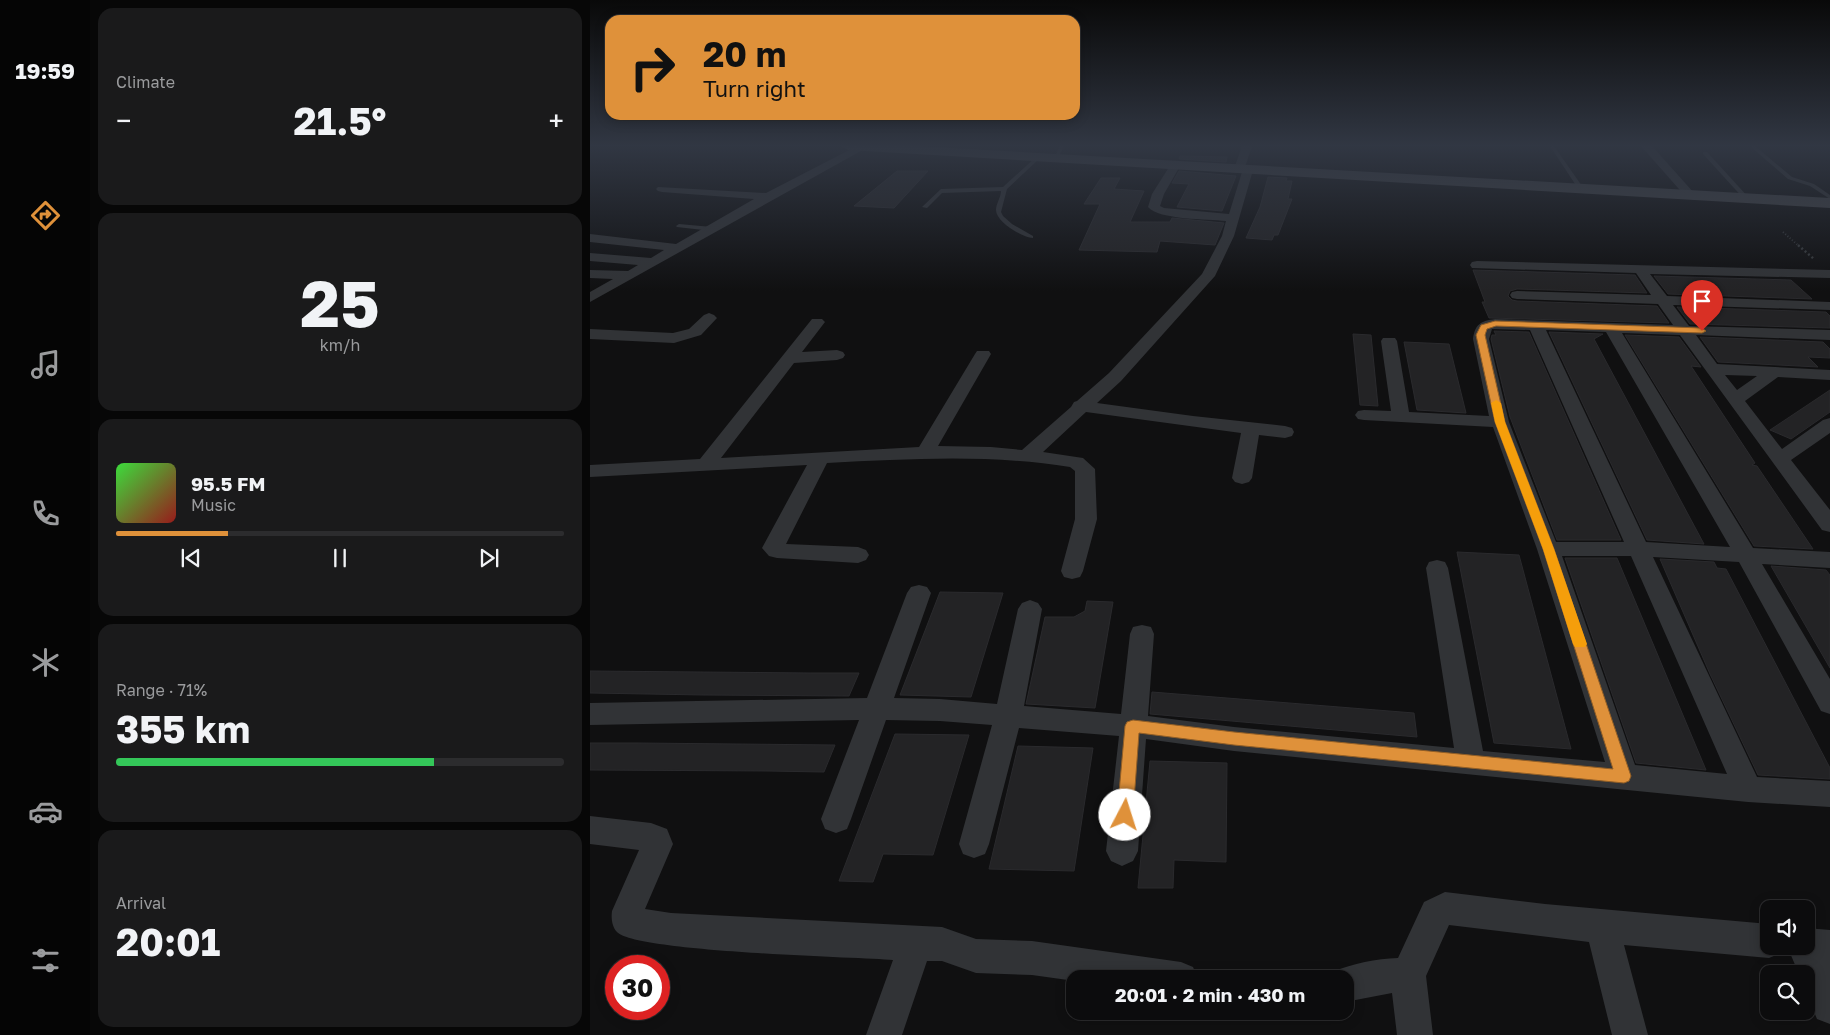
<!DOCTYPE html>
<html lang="en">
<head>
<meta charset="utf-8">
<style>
	body { margin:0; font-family:"Golos Text",sans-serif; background:#1a1a1b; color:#f1f3f6; height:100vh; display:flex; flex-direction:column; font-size:19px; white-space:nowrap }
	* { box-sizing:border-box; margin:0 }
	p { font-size:16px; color:#9a9b9d }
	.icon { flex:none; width:28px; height:28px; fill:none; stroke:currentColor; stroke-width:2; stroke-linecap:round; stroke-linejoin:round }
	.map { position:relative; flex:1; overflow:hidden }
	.drawer { display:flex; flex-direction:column; gap:8px; padding:8px; background:#070707; width:500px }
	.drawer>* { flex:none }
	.hud { position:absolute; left:15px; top:15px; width:475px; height:105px; border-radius:15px; box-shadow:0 2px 12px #0003,0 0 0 1px #2c2c2e; background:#df913a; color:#111; overflow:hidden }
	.fabs { position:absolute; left:1170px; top:900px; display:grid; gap:10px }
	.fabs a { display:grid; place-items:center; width:55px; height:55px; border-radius:10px; background:#0c0c0d; box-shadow:0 2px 12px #0003,0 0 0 1px #2c2c2e; font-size:25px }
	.speed { position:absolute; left:15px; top:955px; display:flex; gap:10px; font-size:25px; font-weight:700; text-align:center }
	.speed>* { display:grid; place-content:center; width:65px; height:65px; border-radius:50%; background:#0c0c0d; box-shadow:0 2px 12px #0003,0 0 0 1px #2c2c2e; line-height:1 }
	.speed .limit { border:8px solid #d22; background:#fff; color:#111 }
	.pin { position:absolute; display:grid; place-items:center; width:42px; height:42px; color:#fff; margin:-51px -21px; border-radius:50% 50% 50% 0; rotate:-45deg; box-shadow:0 0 5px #0007 }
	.pin .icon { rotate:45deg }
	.me { position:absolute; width:55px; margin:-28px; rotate:5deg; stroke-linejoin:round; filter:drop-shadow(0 0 4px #0008) }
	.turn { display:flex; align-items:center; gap:18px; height:105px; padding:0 15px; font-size:22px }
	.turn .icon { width:65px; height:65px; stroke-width:2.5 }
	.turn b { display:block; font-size:35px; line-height:42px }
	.big { font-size:38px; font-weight:700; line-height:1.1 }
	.drawer .widget { flex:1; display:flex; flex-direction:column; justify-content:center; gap:8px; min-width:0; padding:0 18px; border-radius:15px; background:#1a1a1b }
	.drawer .dial { align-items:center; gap:0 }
	.dial b { font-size:65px; line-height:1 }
	.song { display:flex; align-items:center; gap:15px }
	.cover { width:60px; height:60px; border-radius:8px; background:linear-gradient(135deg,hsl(120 70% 55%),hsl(0 70% 35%)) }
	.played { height:5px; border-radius:2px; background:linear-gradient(90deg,#df913a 25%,#2c2c2e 25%) }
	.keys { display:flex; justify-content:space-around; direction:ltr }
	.heat { display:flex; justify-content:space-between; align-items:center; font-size:28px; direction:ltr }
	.charge { height:8px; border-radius:4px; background:linear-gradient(90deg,#34c759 71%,#2c2c2e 0) }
	.trip { position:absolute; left:476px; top:970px; width:288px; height:50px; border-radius:15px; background:#0c0c0d; box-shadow:0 2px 12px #0003,0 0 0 1px #2c2c2e; font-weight:700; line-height:50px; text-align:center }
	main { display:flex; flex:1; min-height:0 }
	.tabs { display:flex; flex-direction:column; width:90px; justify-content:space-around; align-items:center; background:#050505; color:#9a9b9d }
	.tabs .icon { width:35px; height:35px }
	.tabs .active { color:#df913a }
	.tabs b { font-size:22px; color:#f1f3f6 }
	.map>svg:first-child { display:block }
</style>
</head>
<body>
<main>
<nav class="tabs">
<b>19:59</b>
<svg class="icon active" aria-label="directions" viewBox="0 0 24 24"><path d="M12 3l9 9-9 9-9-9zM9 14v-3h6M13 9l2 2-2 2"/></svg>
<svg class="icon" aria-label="music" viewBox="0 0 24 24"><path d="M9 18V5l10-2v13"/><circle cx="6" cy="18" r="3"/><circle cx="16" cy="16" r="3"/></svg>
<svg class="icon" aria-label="phone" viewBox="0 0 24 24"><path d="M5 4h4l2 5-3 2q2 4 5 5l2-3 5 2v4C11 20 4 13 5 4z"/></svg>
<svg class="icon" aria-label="climate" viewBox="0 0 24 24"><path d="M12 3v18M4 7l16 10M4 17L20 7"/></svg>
<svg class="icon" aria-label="car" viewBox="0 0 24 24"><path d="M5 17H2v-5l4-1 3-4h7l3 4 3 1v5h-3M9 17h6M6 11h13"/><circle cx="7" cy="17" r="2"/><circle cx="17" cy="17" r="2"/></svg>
<svg class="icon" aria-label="filters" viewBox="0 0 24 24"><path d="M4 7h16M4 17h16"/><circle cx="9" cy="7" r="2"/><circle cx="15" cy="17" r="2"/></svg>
</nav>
<section class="drawer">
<div class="widget"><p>Climate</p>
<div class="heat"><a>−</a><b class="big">21.5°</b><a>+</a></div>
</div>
<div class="widget dial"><b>25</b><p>km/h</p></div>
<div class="widget">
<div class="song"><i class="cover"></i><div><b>95.5 FM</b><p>Music</p></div></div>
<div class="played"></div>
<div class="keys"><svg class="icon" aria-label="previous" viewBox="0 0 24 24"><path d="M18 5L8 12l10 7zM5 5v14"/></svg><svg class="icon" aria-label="pause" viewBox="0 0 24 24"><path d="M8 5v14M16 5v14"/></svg><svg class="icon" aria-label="next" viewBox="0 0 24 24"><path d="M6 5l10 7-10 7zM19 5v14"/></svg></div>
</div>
<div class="widget"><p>Range · 71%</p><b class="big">355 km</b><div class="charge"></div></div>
<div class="widget"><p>Arrival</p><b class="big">20:01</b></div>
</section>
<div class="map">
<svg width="1240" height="1035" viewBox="0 0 1240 1035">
	<rect width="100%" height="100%" fill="#101011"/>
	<g fill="#232325" stroke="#2a2a2d">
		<path d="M 590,156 L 637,157 L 636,162 L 589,159 Z"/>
		<path d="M 307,171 L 338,171 L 304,208 L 264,206 Z"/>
		<path d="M 589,171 L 646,176 L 632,211 L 587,207 L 599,184 L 582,183 Z"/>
		<path d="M 678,177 L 697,178 L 696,181 L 702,181 L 698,199 L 702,199 L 688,235 L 684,235 L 682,240 L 656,238 L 670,207 Z"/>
		<path d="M 511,178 L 530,178 L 524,189 L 554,191 L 540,222 L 580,222 L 582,218 L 634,223 L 625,245 L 570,241 L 567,252 L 489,250 L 510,204 L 494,204 Z"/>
		<path d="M 883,270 L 1045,275 L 1057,293 L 927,289 L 920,291 L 918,296 L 922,300 L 927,301 L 1067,306 L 1079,323 L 899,318 L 892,302 L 895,302 Z"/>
		<path d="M 1064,276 L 1201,280 L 1222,299 L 1078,294 Z"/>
		<path d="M 1087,307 L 1236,312 L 1240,316 L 1240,328 L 1100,324 Z"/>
		<path d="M 904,331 L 939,332 L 1031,540 L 967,540 L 920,417 L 901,339 L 902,335 L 906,335 Z"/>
		<path d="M 959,332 L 1013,334 L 1004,339 L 1114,544 L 1057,540 Z"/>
		<path d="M 763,334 L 781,335 L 788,406 L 770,405 Z"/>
		<path d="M 1035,335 L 1089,337 L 1111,367 L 1101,366 L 1165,463 L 1162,465 L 1167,466 L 1223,549 L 1164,546 Z"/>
		<path d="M 1110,337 L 1233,342 L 1240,349 L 1240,358 L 1218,357 L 1228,367 L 1128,362 Z"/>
		<path d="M 814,342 L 859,344 L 876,413 L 827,410 Z"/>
		<path d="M 1240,390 L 1240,412 L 1201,439 L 1180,430 Z"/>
		<path d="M 867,552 L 929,555 L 981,749 L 904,743 Z"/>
		<path d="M 975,558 L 1027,558 L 1116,770 L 1046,763 Z"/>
		<path d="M 1070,559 L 1124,562 L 1127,568 L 1136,569 L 1240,768 L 1240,779 L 1168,775 L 1120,674 Z"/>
		<path d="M 1181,566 L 1236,570 L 1240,575 L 1240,668 Z"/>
		<path d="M 350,592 L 413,593 L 381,697 L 310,695 Z"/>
		<path d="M 497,601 L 523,602 L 505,708 L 436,704 L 455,617 L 484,617 L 495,611 Z"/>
		<path d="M 0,671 L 221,673 L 269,673 L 259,696 L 114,695 L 0,693 Z"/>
		<path d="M 562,692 L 824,713 L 827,737 L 560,714 Z"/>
		<path d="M 305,734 L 379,735 L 343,855 L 293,854 L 283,882 L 249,881 Z"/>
		<path d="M 0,743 L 48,743 L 245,745 L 234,772 L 178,771 L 0,770 Z"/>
		<path d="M 428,746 L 503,748 L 484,871 L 399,869 Z"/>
		<path d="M 560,761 L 637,763 L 636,862 L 584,860 L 583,888 L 548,888 Z"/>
	</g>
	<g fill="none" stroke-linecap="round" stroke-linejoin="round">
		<path stroke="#373a3d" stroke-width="2" stroke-dasharray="1 2" stroke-linecap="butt" d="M 1193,232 L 1210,247"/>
		<path stroke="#373a3d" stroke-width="2.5" stroke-dasharray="2 2.5" stroke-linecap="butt" d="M 1208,245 L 1224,259"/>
		<g fill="#313336" fill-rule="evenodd">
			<path d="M 470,146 L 474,146 L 467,160 L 463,160 Z"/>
			<path d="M 960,146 L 964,146 L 994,189 L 993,190 L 989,190 Z"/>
			<path d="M 1160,146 L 1165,146 L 1202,177 L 1224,184 L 1240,195 L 1240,199 L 1220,186 L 1198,179 Z"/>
			<path d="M 1113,152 L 1117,152 L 1159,198 L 1159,200 L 1155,200 L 1113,154 Z"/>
			<path d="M 446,157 L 450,158 L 417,189 L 411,212 L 413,216 L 422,224 L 443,236 L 443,238 C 433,238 406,222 406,210 C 406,204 411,197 411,191 L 352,193 L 337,208 L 332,207 L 351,189 L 413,187 Z"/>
			<path d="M 89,224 L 122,227 L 125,229 L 122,231 L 87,227 L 86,226 Z"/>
		</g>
		<g fill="#313336" fill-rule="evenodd">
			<path d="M 267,146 L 278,147 L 0,302 L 0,292 L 23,279 L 0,278 L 0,270 L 38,271 L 48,265 L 0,261 L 0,253 L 61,258 L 74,250 L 0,242 L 0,234 L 86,244 L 164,199 L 72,192 L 68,191 L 66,189 L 68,187 L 176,193 Z"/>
			<path d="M 652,146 L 662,146 L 655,167 L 662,168 L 663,170 L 644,236 L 625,276 L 531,381 L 507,403 L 603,416 L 695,426 L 702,428 L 704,432 L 702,436 L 695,438 L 669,435 L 662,478 L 659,482 L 652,484 L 645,482 L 642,478 L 651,433 L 496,412 L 453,452 L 493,458 L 505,469 L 507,519 L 493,571 L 490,577 L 482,579 L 474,577 L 471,571 L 485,519 L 485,471 L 480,467 C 399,454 319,459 237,463 L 196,544 L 268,547 L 276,550 L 279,555 L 276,560 L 268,563 L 187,558 L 179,556 L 172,548 L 217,465 L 0,477 L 0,465 L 110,459 L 222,319 L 232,319 L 235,322 L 212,352 L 247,350 L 253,352 L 255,355 L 253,358 L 247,360 L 204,363 L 131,458 L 329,447 L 385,354 L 387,351 L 399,351 L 401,354 L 348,446 L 401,447 L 432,450 L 481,407 L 484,402 L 487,401 L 519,373 L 612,274 L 632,236 L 636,221 C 618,219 569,220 558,207 L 562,194 L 581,164 L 585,163 L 590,166 L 574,194 L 570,206 L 574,208 L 639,214 L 652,172 L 645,171 L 644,169 Z"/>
			<path d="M 1051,146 L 1062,146 L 1104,193 L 1106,195 L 1104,197 L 1096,197 Z"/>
			<path d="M 887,261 L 1240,270 L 1240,278 L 1060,274 L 1077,296 L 1240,302 L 1240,310 L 1083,305 L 1099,326 L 1240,330 L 1240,340 L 1106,335 L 1127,364 L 1240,370 L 1240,380 L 1188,377 L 1155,401 L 1192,449 L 1233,420 L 1240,418 L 1240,433 L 1201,460 L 1240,510 L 1240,532 L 1232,530 L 1090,335 L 1032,333 L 1163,548 L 1240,552 L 1240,568 L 1172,564 L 1240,679 L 1240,714 L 1231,711 L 1149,562 L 1063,557 L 1167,777 L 1240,781 L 1240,807 L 1158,802 L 644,751 L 556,739 L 548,851 L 543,861 L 532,866 L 521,861 L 516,851 L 529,736 L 429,728 L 399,844 L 395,854 L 384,858 L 373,854 L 369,844 L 402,725 L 350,721 L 296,720 L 261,819 L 257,829 L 246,833 L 235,829 L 231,819 L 269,720 L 0,725 L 0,703 L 277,698 L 317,593 L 321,587 L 329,585 L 337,587 L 341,593 L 304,698 L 350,699 L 407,704 L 428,609 L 432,603 L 440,600 L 448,603 L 452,609 L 434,706 L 531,714 L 540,634 L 543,627 L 552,625 L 561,627 L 564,634 L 558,716 L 644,727 L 864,748 L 836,568 L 839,562 L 847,560 L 855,562 L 858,568 L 893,751 L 1015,762 L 947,549 L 903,427 L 774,420 L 768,419 L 765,415 L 768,411 L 774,410 L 801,411 L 791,341 L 793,338 L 805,338 L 807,341 L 819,412 L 899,416 L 883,339 C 885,324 891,321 905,319 L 1083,325 L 1068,304 L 927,299 L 922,298 L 920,295 L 922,292 L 927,291 L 1061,295 L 1046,273 L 882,268 L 880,265 L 882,262 ZM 902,329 L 940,330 L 1034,542 L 966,542 L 919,422 L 899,339 ZM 956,330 L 1016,332 L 1140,547 L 1056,542 ZM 1135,375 L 1167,376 L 1147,390 ZM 972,556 L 1041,556 L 1137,774 L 1045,765 Z"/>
			<path d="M 119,313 L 124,315 L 127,318 L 111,335 L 84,343 L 0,339 L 0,329 L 83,333 L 99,329 L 114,315 Z"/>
			<path d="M 0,816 L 61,823 L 77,829 L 83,844 L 55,909 L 81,913 L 352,927 L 386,939 L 442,941 L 591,962 L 603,967 L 608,979 L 485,979 L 485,981 L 442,975 L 386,973 L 352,961 L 337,961 L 312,1035 L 276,1035 L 303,960 C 263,957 46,952 27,932 C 22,927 21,918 22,911 L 49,850 L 0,844 Z"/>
			<path d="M 855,892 L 955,904 L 1179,924 L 1179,946 L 1194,946 L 1191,953 L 1179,958 L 1034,945 L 1058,1035 L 1022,1035 L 999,942 L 859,925 L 836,976 L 843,1035 L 807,1035 L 802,993 L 755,1002 L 755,979 L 740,979 L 743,972 C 763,963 786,959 808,958 L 834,902 Z"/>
			<path d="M 1216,928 L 1240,930 L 1240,1024 L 1227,1019 L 1216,992 L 1216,974 L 1209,974 L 1197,946 L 1216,946 Z"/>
		</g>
		<path fill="#404246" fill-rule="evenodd" d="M 251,146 L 326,146 L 1240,198 L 1240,208 L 258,150 Z"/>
	</g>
	<linearGradient id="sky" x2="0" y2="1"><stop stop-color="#090909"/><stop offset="0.5" stop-color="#313743"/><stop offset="1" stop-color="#313743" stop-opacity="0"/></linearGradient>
	<rect width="1240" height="291" fill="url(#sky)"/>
	<path fill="#df913a" stroke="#915e26" d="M 905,321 L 1112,328 L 1116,331 L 1112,333 L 906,326 L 897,329 L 895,335 L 915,422 L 964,549 L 1041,776 L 1039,781 L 1034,783 L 644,745 L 549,733 L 543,815 L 541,820 L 535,822 L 529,820 L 527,815 L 535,726 L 537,722 L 543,720 L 644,732 L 1023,769 L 953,549 L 905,422 L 886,335 L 891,325 Z"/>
	<path fill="#f59e0b" d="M 906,400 L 911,403 L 915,422 L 964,549 L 997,644 L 995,647 L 985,647 L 983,644 L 953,549 L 905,422 L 901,403 Z"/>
</svg>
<div class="fabs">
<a><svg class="icon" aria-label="sound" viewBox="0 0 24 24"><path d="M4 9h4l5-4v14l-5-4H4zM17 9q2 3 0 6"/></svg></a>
<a><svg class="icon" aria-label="search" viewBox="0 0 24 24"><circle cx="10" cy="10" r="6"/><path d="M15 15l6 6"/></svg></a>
</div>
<div class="speed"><div class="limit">30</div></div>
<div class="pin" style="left:1112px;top:331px;background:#d93025"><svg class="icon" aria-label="arrive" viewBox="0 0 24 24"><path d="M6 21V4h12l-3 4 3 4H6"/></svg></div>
<svg class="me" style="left:535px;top:815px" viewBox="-20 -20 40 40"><circle r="19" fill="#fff"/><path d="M0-13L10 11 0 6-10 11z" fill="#df913a"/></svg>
<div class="trip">20:01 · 2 min · 430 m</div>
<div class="hud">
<div class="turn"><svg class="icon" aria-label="right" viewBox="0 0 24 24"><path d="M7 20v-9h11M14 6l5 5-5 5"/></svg><div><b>20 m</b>Turn right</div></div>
</div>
</div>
</main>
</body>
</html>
